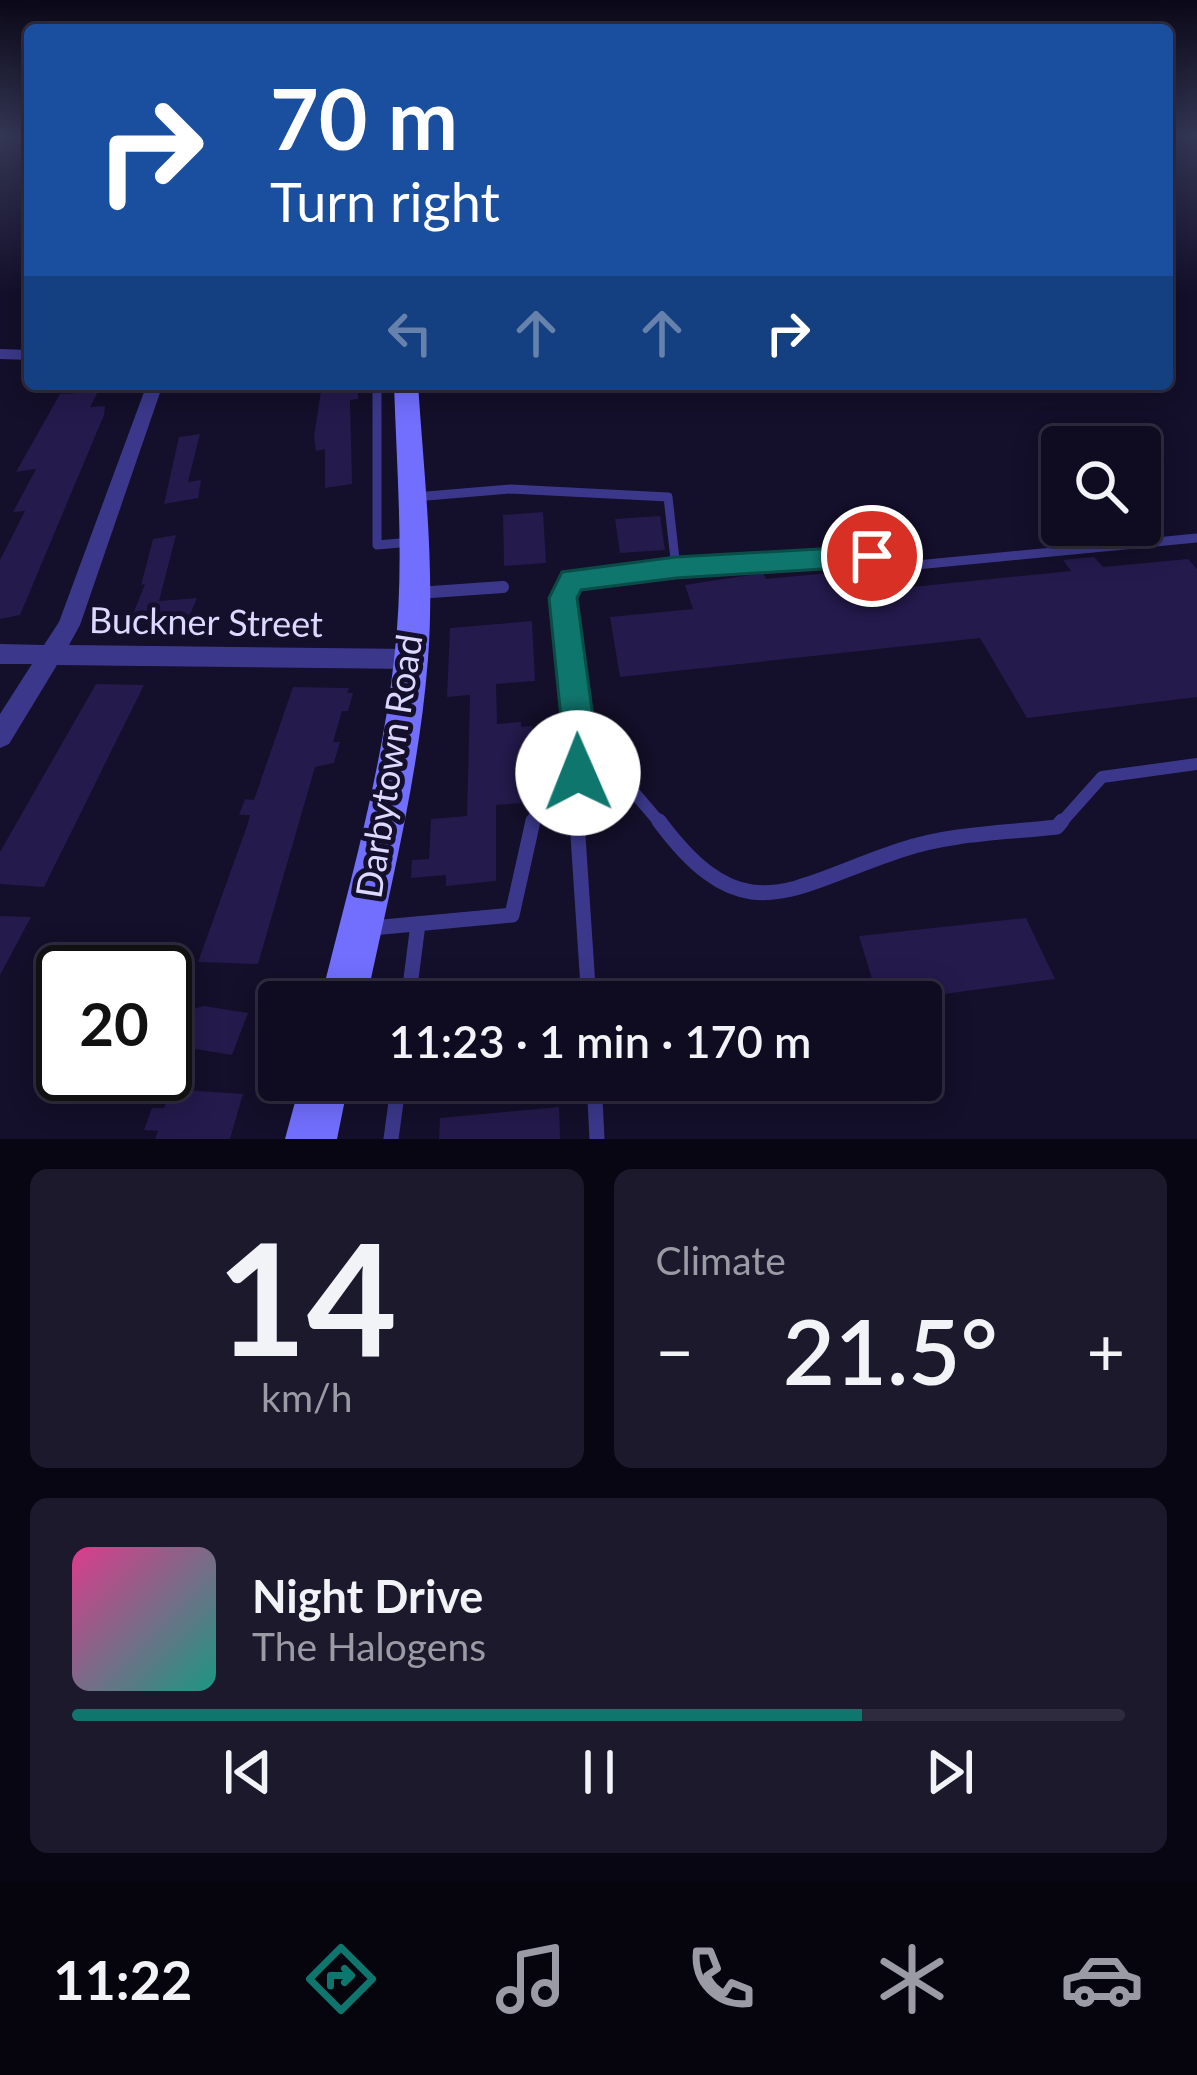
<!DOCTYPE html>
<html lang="en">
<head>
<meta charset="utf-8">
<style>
	body { margin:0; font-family:Lato,sans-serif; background:#1d192d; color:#f1f3f6; height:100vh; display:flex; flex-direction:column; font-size:45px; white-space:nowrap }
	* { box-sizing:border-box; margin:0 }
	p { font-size:39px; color:#9b9ba5 }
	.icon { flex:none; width:66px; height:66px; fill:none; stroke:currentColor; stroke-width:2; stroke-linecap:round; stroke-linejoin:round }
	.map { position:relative; height:1139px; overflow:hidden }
	.side { display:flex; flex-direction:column; gap:30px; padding:30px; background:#080612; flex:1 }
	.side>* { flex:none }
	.hud { position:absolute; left:24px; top:24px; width:1149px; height:366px; border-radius:12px; box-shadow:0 6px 30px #0003,0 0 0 3px #2f2b3e; background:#1a4fa0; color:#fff; overflow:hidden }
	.fabs { position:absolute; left:1041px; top:426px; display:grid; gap:24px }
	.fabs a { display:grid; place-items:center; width:120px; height:120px; border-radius:12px; background:#0f0b20; box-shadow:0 6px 30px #0003,0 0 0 3px #2f2b3e; font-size:60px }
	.speed { position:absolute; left:36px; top:945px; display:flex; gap:24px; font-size:60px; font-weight:700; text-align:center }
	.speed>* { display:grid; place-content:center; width:156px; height:156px; border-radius:50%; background:#0f0b20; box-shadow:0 6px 30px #0003,0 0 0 3px #2f2b3e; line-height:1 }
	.speed .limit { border:6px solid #111; border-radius:18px; background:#fff; color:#111 }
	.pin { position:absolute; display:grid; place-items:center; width:102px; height:102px; color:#fff; margin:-51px; border:6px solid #fff; border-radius:50%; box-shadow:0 3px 12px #0007 }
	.me { position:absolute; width:132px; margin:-66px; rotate:359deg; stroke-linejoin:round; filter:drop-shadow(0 0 9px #0008) }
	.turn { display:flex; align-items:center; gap:42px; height:252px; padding:0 48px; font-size:54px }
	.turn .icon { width:156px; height:156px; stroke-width:2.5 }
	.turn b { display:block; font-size:84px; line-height:102px }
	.lanes { display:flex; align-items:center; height:114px; padding:0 48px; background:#0003; justify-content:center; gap:60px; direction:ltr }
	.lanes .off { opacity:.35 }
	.big { font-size:90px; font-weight:600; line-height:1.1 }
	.side .card { flex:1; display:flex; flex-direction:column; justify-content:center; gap:18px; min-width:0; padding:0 42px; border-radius:18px; background:#1d192d }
	.side .dial { align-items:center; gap:0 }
	.dial b { font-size:156px; line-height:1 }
	.song { display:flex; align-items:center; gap:36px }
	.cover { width:144px; height:144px; border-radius:18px; background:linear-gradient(135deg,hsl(330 70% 55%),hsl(170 70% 35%)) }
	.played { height:12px; border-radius:6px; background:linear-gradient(90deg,#0f766e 75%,#2f2b3e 75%) }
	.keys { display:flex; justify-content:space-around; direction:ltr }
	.heat { display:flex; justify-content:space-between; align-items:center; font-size:66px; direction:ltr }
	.side .tiles { flex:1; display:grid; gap:30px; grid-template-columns:1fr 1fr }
	.card:last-child { grid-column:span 2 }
	.trip { position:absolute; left:258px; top:981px; width:684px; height:120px; border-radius:12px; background:#0f0b20; box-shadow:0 6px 30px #0003,0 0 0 3px #2f2b3e; font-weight:600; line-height:120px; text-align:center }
	.tab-bar { display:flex; height:192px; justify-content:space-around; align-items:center; background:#06040d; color:#9b9ba5 }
	.tab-bar .icon { width:84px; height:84px }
	.tab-bar .on { color:#0f766e }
	.tab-bar b { font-size:54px; color:#f1f3f6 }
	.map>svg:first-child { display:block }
</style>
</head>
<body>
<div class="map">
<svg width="1197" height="1139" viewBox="0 0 1197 1139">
	<rect width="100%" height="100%" fill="#140f2a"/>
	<g fill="#241a4c">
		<path d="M 84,384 L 102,384 L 90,407 L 105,406 L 104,415 L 20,615 L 0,619 L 0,560 L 25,511 L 13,512 L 36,469 L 16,472 L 60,394 L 79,393 Z"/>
		<path d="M 322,384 L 358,384 L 358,399 L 350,400 L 352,484 L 325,488 L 325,449 L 316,451 L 314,437 Z"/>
		<path d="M 200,434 L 188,482 L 201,480 L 198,498 L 164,504 L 179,437 Z"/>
		<path d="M 543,512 L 546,563 L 504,566 L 503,515 Z"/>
		<path d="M 660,516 L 665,550 L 620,553 L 615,519 Z"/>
		<path d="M 176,535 L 159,601 L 197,598 L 187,622 L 129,624 L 145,584 L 141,585 L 153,539 Z"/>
		<path d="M 1094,557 L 1103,567 L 1188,559 L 1197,569 L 1197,697 L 1027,718 L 980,638 L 620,677 L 610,617 L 693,609 L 685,585 L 763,573 L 766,579 L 839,572 L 864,574 L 872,591 L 1071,571 L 1063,560 Z"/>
		<path d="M 532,621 L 535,681 L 496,684 L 497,724 L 521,722 L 521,727 L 532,726 L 534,745 L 520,747 L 521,803 L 496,805 L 496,881 L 446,886 L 446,875 L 411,878 L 412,860 L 429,859 L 431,819 L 467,816 L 470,695 L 447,697 L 450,628 Z"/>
		<path d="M 96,684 L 144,685 L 44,887 L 0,884 L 0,852 Z"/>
		<path d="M 293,687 L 349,688 L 347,693 L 353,693 L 348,711 L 342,711 L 333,742 L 340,742 L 334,763 L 315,767 L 258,964 L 198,962 L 247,826 L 250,815 L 239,815 L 245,799 L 254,800 Z"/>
		<path d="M 0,916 L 31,917 L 0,975 Z"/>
		<path d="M 1026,918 L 1055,979 L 922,997 L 924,1002 L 879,1002 L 859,936 Z"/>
		<path d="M 204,1006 L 248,1013 L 232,1055 L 177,1046 L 193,1009 Z"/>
		<path d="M 171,1089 L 243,1094 L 230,1139 L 155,1139 L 158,1131 L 144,1130 L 152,1108 L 164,1108 Z"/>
		<path d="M 559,1107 L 560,1139 L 439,1139 L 440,1118 Z"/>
	</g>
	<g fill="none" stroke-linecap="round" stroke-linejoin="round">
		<path stroke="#3b388b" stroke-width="8" d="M 377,384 L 377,393"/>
		<g stroke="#3b388b" stroke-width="9">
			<path d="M 377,390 L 377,545 L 411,542"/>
			<path d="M 415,497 L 511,489 L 668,497 L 676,568 L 872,556 L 906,566 L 1197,538"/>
			<path d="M 572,580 L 676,568"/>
		</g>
		<g stroke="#3b388b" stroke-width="12">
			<path d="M 417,593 L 503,587"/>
			<path d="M 581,748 L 631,789 L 661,824"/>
			<path d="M 531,824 L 556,766 L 581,748 L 563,598 L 572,580 L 595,577"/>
			<path d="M 577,824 L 581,748"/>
			<path d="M 1060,824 L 1102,777 L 1197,764"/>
		</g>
		<g stroke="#3b388b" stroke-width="15">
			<path d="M 577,821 L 589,1002"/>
			<path d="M 659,821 C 745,937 791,886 901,850 C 951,833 1005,833 1057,827 L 1062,821"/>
			<path d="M 372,928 L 512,915 L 533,821"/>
			<path d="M 408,1002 L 418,924"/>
			<path d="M 594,1080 L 597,1139"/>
			<path d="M 391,1139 L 399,1080"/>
		</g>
		<g fill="#3b388b" fill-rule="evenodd">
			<path d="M 0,349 L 30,350 L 30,360 L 0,359 Z"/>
			<path d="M 147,384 L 163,384 L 80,625 L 69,645 L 411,649 L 419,652 L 423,659 L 419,666 L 411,669 L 57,665 L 9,744 L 0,748 L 0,714 L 32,664 L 0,664 L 0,644 L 44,645 L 59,622 Z"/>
		</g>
		<g fill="#726fff" fill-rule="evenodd">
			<path d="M 394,384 L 418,384 C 424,475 435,567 428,659 C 419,775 390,889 366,1002 L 320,1002 C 348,889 381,776 394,660 C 405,568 397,476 394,384 Z"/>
			<path d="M 301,1080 L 349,1080 L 337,1139 L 285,1139 Z"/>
		</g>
	</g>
	<linearGradient id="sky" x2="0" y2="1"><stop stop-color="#0b0817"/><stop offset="0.46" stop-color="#343755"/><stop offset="1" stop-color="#343755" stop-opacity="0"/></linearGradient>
	<rect width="1197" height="295" fill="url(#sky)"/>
	<path fill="#0f766e" stroke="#0a4d48" stroke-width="3" d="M 872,546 L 886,556 L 872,566 L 676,578 L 581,590 L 577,598 L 597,748 L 590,785 L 578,789 L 566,785 L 561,773 L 564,748 L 549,598 L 562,572 L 676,557 Z"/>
	<g text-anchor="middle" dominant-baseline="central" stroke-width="10" stroke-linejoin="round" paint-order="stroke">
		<g font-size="36" fill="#dcd8ff" stroke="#140f2a">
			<text transform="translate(206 621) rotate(1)">Buckner Street</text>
			<text transform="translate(388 766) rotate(-81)">Darbytown Road</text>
		</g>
	</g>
</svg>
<div class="fabs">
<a><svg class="icon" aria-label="search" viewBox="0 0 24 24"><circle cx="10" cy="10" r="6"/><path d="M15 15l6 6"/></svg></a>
</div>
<div class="speed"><div class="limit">20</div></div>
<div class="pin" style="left:872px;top:556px;background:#d93025"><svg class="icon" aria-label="arrive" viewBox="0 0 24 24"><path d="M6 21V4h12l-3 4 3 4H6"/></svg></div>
<svg class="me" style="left:578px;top:773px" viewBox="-20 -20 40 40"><circle r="19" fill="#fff"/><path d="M0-13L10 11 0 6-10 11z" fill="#0f766e"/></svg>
<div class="trip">11:23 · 1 min · 170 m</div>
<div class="hud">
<div class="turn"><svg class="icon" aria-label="right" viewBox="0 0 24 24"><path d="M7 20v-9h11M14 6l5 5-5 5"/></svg><div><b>70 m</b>Turn right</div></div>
<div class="lanes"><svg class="icon off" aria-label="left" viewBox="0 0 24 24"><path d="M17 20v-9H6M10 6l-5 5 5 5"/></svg><svg class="icon off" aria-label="ahead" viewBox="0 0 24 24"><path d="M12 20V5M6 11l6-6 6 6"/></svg><svg class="icon off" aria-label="ahead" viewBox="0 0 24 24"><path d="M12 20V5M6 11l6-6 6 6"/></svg><svg class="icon" aria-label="right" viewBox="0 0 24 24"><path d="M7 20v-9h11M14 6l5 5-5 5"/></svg></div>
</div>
</div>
<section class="side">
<div class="tiles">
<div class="card dial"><b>14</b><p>km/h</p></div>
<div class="card"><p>Climate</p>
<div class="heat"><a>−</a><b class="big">21.5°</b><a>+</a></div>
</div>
<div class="card">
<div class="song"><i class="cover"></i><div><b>Night Drive</b><p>The Halogens</p></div></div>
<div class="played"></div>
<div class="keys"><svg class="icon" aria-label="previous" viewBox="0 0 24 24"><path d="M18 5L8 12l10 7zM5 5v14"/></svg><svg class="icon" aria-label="pause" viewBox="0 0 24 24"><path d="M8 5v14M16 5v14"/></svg><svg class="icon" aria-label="next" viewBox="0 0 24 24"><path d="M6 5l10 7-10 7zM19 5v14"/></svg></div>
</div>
</div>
</section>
<nav class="tab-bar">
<b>11:22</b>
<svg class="icon on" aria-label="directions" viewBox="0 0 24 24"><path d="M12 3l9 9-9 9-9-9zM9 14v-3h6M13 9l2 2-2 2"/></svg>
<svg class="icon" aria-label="music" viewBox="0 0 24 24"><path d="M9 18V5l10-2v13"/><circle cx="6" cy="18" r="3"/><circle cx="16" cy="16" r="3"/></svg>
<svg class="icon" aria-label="phone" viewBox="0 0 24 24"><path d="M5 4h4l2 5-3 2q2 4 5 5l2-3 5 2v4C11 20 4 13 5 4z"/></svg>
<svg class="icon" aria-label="climate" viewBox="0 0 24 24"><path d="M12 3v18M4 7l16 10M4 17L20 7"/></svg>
<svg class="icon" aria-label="car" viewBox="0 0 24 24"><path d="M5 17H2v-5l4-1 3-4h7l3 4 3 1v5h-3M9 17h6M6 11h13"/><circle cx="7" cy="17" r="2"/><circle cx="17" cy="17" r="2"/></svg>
</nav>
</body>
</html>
